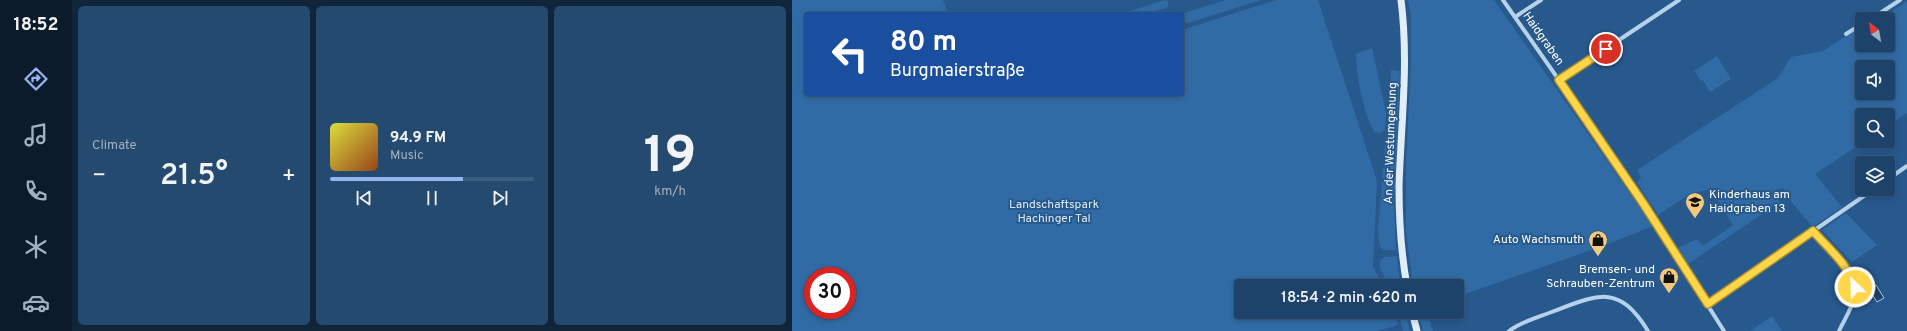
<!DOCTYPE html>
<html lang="en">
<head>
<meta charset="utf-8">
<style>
	body { margin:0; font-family:Overpass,sans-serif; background:#254a70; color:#f1f3f6; height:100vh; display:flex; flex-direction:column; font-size:15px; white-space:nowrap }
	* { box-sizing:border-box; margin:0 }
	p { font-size:13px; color:#a0b0c1 }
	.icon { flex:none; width:22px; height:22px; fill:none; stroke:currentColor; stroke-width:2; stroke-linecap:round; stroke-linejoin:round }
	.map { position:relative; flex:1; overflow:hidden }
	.sheet { display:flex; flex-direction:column; gap:6px; padding:6px; background:#10253a; width:720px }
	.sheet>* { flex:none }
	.hud { position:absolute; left:12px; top:12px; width:380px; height:84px; border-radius:4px; box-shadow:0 2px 6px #0003,0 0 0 1px #3b5c7e; background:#1a4fa0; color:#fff; overflow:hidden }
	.needle { width:26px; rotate:329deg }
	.controls { position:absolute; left:1063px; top:12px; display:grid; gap:8px }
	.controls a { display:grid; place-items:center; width:40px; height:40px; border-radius:4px; background:#1d436a; box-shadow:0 2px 6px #0003,0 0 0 1px #3b5c7e; font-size:20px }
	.speed { position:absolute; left:12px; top:267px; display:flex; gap:8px; font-size:20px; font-weight:700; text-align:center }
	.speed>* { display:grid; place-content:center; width:52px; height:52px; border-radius:50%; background:#1d436a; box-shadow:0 2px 6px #0003,0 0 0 1px #3b5c7e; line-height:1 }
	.speed .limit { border:6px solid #d22; background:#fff; color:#111 }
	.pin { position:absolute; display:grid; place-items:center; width:34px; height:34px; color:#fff; margin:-17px; border:2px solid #fff; border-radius:50%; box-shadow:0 1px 4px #0007 }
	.me { position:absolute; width:44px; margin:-22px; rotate:336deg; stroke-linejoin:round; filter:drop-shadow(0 0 3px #0008) }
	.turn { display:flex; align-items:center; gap:14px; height:84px; padding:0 20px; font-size:18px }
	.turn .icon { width:52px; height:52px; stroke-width:2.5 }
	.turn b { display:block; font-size:28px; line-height:34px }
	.big { font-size:30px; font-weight:600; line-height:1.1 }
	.sheet .widget { flex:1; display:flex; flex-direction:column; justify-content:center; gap:6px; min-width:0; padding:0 14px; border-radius:6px; background:#254a70 }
	.sheet .dial { align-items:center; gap:0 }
	.dial b { font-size:52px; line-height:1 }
	.song { display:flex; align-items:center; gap:12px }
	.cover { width:48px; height:48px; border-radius:6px; background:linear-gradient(135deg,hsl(60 70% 55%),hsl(20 70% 35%)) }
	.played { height:4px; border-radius:2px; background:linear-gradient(90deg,#95b2f1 65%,#3b5c7e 65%) }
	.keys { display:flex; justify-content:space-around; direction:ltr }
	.heat { display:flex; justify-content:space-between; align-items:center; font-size:22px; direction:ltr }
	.sheet .tiles { flex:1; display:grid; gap:6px; grid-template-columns:repeat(3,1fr) }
	.trip { position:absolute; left:442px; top:279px; width:230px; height:40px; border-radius:4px; background:#1d436a; box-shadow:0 2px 6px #0003,0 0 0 1px #3b5c7e; font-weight:600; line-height:40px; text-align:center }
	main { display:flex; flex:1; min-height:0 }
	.tab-bar { display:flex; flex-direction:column; width:72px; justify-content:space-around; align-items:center; background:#0c1b2a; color:#a0b0c1 }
	.tab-bar .icon { width:28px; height:28px }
	.tab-bar .selected { color:#95b2f1 }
	.tab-bar b { font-size:18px; color:#f1f3f6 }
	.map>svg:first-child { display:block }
</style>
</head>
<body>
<main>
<nav class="tab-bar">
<b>18:52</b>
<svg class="icon selected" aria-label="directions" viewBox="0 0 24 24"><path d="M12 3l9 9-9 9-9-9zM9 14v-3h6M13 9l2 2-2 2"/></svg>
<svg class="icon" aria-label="music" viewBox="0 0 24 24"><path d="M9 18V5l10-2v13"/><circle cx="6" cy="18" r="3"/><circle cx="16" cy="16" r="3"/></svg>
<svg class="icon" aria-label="phone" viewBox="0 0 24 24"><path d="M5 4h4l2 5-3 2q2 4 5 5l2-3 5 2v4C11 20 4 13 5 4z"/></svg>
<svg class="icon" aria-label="climate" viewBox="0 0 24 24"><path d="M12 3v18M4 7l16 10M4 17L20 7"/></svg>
<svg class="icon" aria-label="car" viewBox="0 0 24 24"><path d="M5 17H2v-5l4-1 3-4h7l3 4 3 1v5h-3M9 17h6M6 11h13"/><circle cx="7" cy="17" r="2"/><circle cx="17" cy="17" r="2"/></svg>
</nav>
<section class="sheet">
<div class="tiles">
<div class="widget"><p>Climate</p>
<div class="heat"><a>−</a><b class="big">21.5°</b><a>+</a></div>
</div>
<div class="widget">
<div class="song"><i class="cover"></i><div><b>94.9 FM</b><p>Music</p></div></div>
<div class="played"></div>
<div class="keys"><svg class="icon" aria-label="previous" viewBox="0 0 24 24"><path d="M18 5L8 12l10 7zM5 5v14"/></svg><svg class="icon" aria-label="pause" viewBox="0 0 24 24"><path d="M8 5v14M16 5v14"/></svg><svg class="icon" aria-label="next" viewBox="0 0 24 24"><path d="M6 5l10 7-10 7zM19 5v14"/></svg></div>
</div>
<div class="widget dial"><b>19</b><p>km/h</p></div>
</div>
</section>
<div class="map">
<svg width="1115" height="331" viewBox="0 0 1115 331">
	<rect width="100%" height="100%" fill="#27598d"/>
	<g fill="#316ba5" fill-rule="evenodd">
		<path d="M 0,0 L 151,0 L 156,14 L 14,14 L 14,94 L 390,94 L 390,30 L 484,0 L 526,0 L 585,181 L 581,266 L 590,286 L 449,286 L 449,312 L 601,312 L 606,325 L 585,331 L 0,331 ZM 21,276 L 55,276 L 55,310 L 21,310 Z"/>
		<path d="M 373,0 L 376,1 L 376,7 L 355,14 L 329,14 Z"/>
		<path d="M 434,0 L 469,0 L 390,25 L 389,14 Z"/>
		<path d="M 616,0 L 702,0 L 861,226 L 819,243 L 665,297 L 665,286 L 621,286 L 614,231 L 614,164 L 619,62 L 619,16 Z"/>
		<path d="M 1115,1 L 1115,113 L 1096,126 L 1096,115 L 1070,115 L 1070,141 L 1073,141 L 1023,174 L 1050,207 L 1024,225 L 1019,225 L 997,199 L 991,188 L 983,190 L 984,198 L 988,202 L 896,264 L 886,248 L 905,239 L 911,246 L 941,225 L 919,189 L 898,194 L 866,215 L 845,182 L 849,177 L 845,170 L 986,78 L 999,57 L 1031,51 L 1070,26 L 1070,45 L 1096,45 L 1096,19 L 1088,19 ZM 1070,67 L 1096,67 L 1096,93 L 1070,93 Z"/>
		<path d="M 580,48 L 594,113 L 593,130 L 588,133 L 582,132 C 570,108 565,80 564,54 Z"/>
		<path d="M 925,56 L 939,79 L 918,92 L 911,80 L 909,81 L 902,71 Z"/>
		<path d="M 599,70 L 608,71 L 602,205 L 604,250 L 593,250 L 589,248 L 587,243 L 586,230 L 594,134 L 598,123 Z"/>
		<path d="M 1054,213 L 1085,245 L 1060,262 L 1030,230 Z"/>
		<path d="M 605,256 L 608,286 L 597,286 L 588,268 L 588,261 L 592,257 Z"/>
		<path d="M 606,312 L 613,312 L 618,331 L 611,331 Z"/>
		<path d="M 626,312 L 634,312 L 641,331 L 631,331 Z"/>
		<path d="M 980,316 L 990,331 L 958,331 Z"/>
	</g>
	<path fill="#1b436d" stroke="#abcceb" d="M 1084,285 L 1092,298 L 1085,302 L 1077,289 Z"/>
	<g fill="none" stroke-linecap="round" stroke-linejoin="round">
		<g stroke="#b6d1ea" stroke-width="4">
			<path d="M 711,0 L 836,179 L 932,331"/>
			<path d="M 723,17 L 749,0"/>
			<path d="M 1079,19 L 1108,0"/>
			<path d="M 1054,34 L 1070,24"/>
			<path d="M 767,80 L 887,0"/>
			<path d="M 1096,179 L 1115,166"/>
			<path d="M 1021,231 C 1036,248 1068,271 1062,297 C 1060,309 1052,320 1047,331"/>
			<path d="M 916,304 L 1082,189"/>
			<path d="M 717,331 C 730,321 747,317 762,311 C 807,294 827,284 856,331"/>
		</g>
		<g stroke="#e1edf9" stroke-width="7">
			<path d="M 609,0 C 617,62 609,123 607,186 C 607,219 609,253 615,286"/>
			<path d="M 620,312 L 625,331"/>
		</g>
	</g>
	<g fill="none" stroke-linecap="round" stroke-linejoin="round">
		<g stroke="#a68a30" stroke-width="10">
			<path id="route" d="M 814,49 L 767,80 L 851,203 L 916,304 L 1021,231 C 1036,248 1057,265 1063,287"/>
		</g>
		<use href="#route" stroke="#ffd54a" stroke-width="7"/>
	</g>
	<defs>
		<g id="school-pin" transform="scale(1)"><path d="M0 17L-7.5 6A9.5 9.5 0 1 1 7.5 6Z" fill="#f3ca7b" stroke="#27598d"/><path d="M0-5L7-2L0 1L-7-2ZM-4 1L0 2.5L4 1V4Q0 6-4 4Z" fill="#111"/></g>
		<g id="shop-pin" transform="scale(1)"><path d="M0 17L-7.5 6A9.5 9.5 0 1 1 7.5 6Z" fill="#f3ca7b" stroke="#27598d"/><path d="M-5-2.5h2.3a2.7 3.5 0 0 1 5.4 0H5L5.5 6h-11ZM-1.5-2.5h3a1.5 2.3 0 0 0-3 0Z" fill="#111"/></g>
	</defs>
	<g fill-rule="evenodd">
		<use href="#school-pin" x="903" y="202"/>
		<use href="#shop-pin" x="806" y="240"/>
		<use href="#shop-pin" x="877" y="277"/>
	</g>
	<g text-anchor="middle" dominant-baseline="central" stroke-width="4" stroke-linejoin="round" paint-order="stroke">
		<g font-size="12" fill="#fff" stroke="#27598d">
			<text transform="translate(751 39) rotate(55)">Haidgraben</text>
			<text transform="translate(599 143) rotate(-88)">An der Westumgehung</text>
		</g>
		<g font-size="12" fill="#fff" stroke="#27598d" text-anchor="end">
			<text x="917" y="195" text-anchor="start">Kinderhaus am<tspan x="917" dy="14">Haidgraben 13</tspan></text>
			<text x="792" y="240">Auto Wachsmuth</text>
			<text x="863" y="270">Bremsen- und<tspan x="863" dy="14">Schrauben-Zentrum</tspan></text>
		</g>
		<g font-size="12" fill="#dbeaf8" stroke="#27598d">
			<text x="262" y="205">Landschaftspark<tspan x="262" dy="14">Hachinger Tal</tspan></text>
		</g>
	</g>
</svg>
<div class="controls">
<a><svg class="needle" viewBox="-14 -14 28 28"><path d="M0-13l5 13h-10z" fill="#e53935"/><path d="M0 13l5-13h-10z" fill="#a0b0c1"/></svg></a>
<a><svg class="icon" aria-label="sound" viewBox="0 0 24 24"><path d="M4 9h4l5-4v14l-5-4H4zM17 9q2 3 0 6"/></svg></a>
<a><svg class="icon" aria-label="search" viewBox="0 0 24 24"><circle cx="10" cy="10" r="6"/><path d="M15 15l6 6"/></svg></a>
<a><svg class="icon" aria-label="layers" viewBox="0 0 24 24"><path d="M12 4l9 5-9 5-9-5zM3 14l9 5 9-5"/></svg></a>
</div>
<div class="speed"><div class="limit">30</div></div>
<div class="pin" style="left:814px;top:49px;background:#d93025"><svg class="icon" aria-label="arrive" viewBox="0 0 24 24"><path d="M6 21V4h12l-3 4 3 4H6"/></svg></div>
<svg class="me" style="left:1063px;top:287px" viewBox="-20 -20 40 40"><circle r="17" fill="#ffd54a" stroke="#fff" stroke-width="3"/><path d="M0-11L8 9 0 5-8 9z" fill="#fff"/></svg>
<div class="trip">18:54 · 2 min · 620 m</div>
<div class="hud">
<div class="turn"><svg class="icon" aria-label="left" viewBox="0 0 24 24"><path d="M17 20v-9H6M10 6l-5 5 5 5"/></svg><div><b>80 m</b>Burgmaierstraße</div></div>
</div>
</div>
</main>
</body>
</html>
